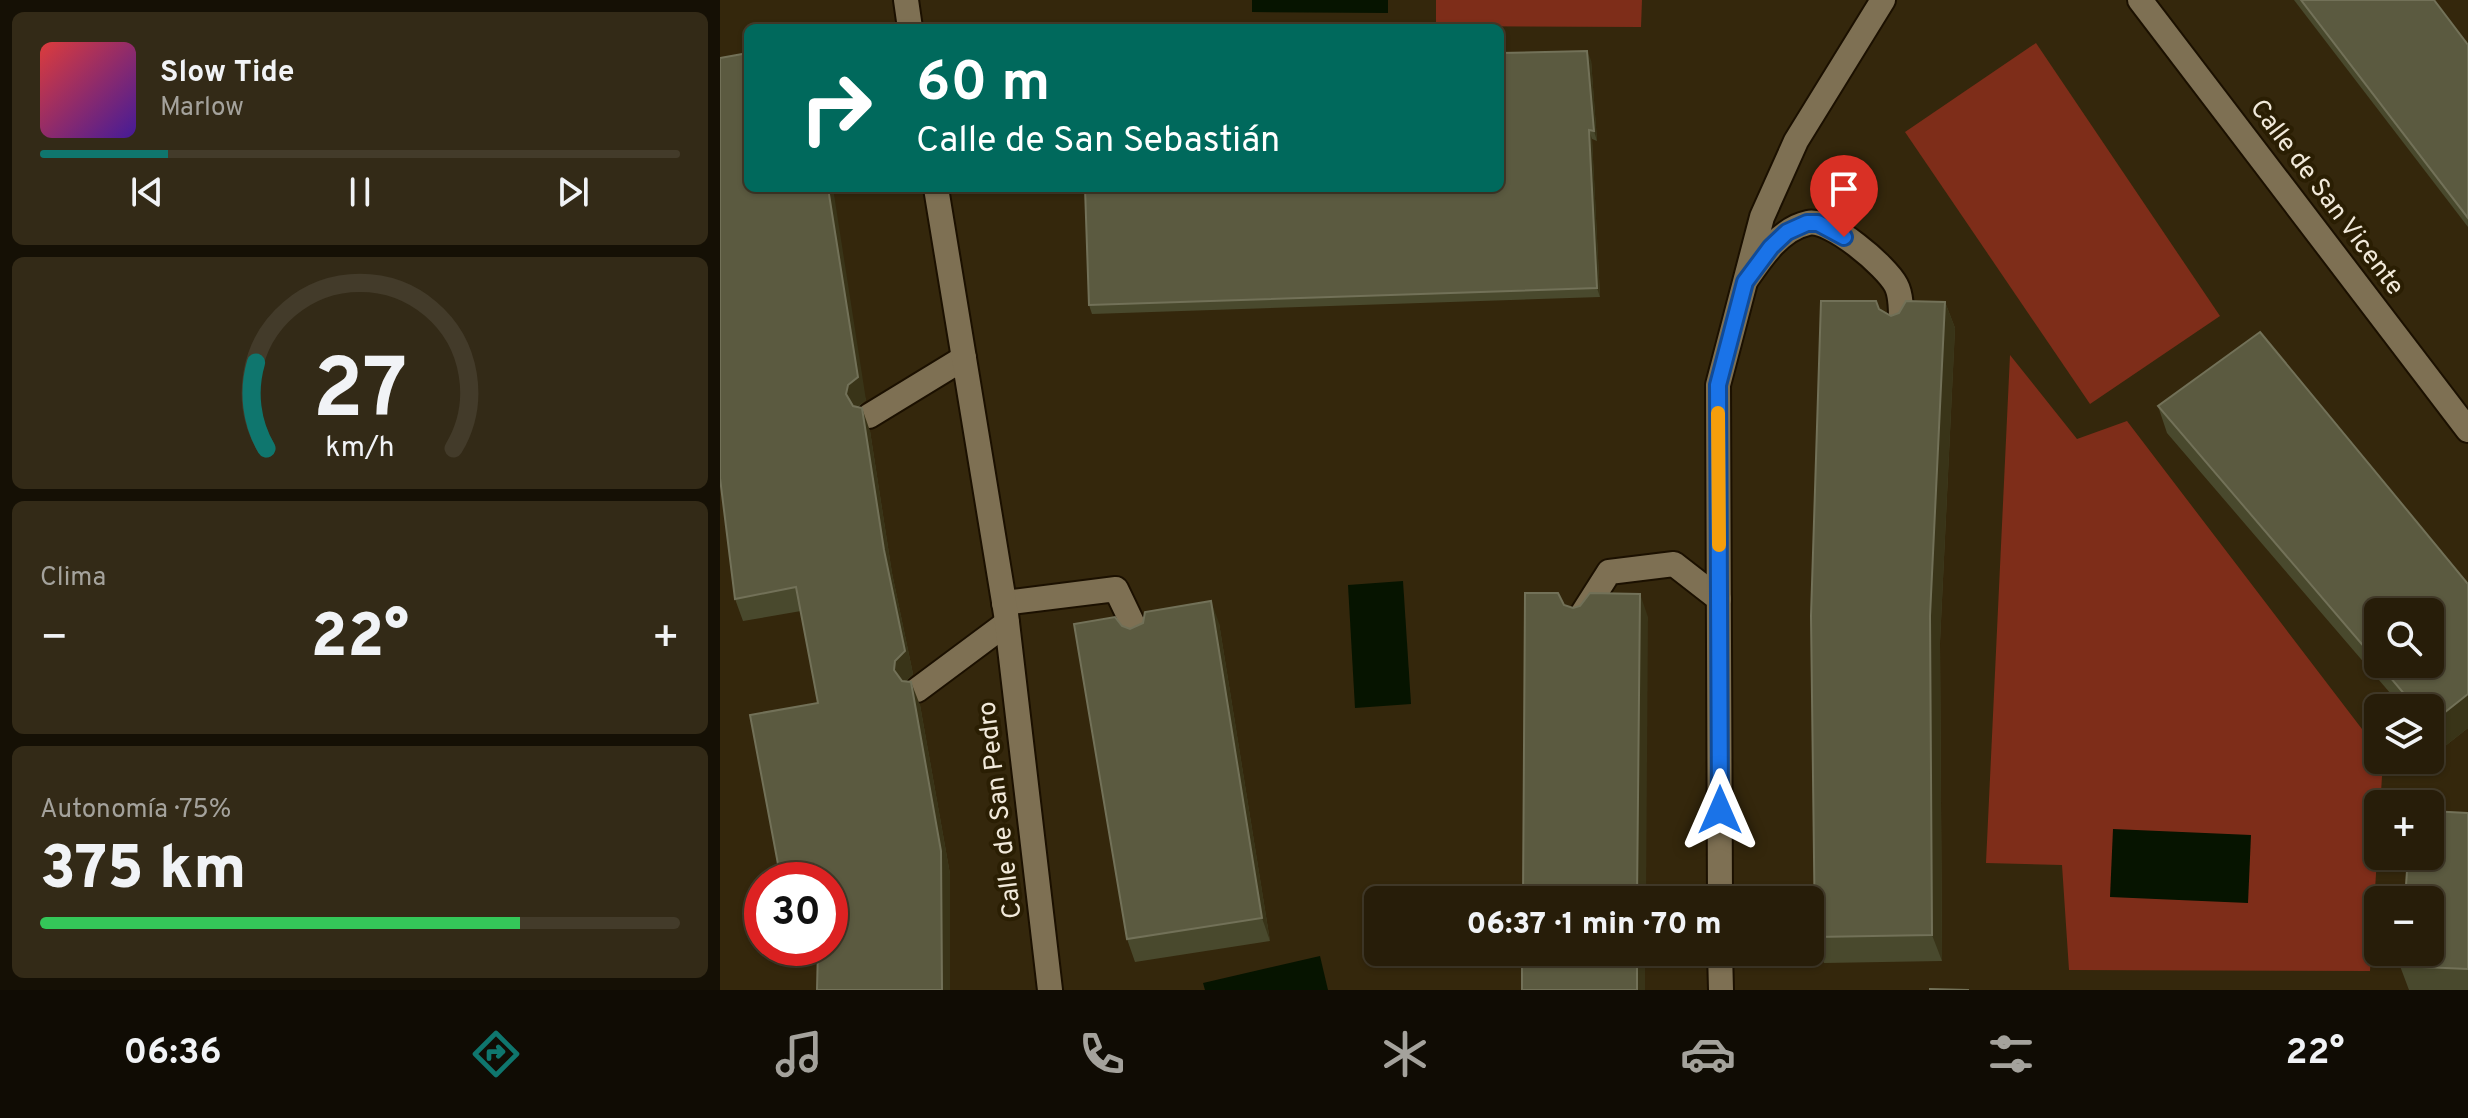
<!DOCTYPE html>
<html lang="es">
<head>
<meta charset="utf-8">
<style>
	body { margin:0; font-family:Overpass,sans-serif; background:#332a17; color:#f1f3f6; height:100vh; display:flex; flex-direction:column; font-size:30px; white-space:nowrap }
	* { box-sizing:border-box; margin:0 }
	p { font-size:26px; color:#a4a29c }
	.icon { flex:none; width:44px; height:44px; fill:none; stroke:currentColor; stroke-width:2; stroke-linecap:round; stroke-linejoin:round }
	.map { position:relative; flex:1; overflow:hidden }
	.details { display:flex; flex-direction:column; gap:12px; padding:12px; background:#151005; width:720px }
	.details>* { flex:none }
	.banner { position:absolute; left:24px; top:24px; width:760px; height:168px; border-radius:12px; box-shadow:0 2px 6px #0004,0 0 0 2px #433b2a; background:#00695c; color:#fff; overflow:hidden }
	.fabs { position:absolute; left:1644px; top:598px; display:grid; gap:16px }
	.fabs a { display:grid; place-items:center; width:80px; height:80px; border-radius:12px; background:#271d09; box-shadow:0 2px 6px #0004,0 0 0 2px #433b2a; font-size:40px }
	.speed { position:absolute; left:24px; top:862px; display:flex; gap:16px; font-size:40px; font-weight:700; text-align:center }
	.speed>* { display:grid; place-content:center; width:104px; height:104px; border-radius:50%; background:#271d09; box-shadow:0 2px 6px #0004,0 0 0 2px #433b2a; line-height:1 }
	.speed .limit { border:12px solid #d22; background:#fff; color:#111 }
	.pin { position:absolute; display:grid; place-items:center; width:68px; height:68px; color:#fff; margin:-82px -34px; border-radius:50% 50% 50% 0; rotate:-45deg; box-shadow:0 0 8px #0007 }
	.pin .icon { rotate:45deg }
	.me { position:absolute; width:88px; margin:-44px; rotate:0deg; stroke-linejoin:round; filter:drop-shadow(0 0 6px #0008) }
	.turn { display:flex; align-items:center; gap:28px; height:168px; padding:0 40px; font-size:36px }
	.turn .icon { width:104px; height:104px; stroke-width:2.5 }
	.turn b { display:block; font-size:56px; line-height:68px }
	.big { font-size:60px; font-weight:800; line-height:1.1 }
	.details .card { flex:1; display:flex; flex-direction:column; justify-content:center; gap:12px; min-width:0; padding:0 28px; border-radius:12px; background:#332a17 }
	.details .dial { align-items:center; gap:0 }
	.dial svg { height:208px; overflow:visible; fill:none; stroke:#433b2a; stroke-width:7; stroke-linecap:round; text-anchor:middle }
	.dial text { fill:#f1f3f6; stroke:none }
	.song { display:flex; align-items:center; gap:24px }
	.cover { width:96px; height:96px; border-radius:12px; background:linear-gradient(135deg,hsl(0 70% 55%),hsl(260 70% 35%)) }
	.played { height:8px; border-radius:4px; background:linear-gradient(90deg,#0f766e 20%,#433b2a 20%) }
	.keys { display:flex; justify-content:space-around; direction:ltr }
	.heat { display:flex; justify-content:space-between; align-items:center; font-size:44px; direction:ltr }
	.charge { height:12px; border-radius:6px; background:linear-gradient(90deg,#34c759 75%,#433b2a 0) }
	.trip { position:absolute; left:644px; top:886px; width:460px; height:80px; border-radius:12px; background:#271d09; box-shadow:0 2px 6px #0004,0 0 0 2px #433b2a; font-weight:800; line-height:80px; text-align:center }
	.tab-bar { display:flex; height:128px; justify-content:space-around; align-items:center; background:#100c04; color:#a4a29c }
	.tab-bar .icon { width:56px; height:56px }
	.tab-bar .selected { color:#0f766e }
	.tab-bar b { font-size:36px; color:#f1f3f6 }
	main { display:flex; flex:1; min-height:0 }
	.map>svg:first-child { display:block }
</style>
</head>
<body>
<main>
<section class="details">
<div class="card">
<div class="song"><i class="cover"></i><div><b>Slow Tide</b><p>Marlow</p></div></div>
<div class="played"></div>
<div class="keys"><svg class="icon" aria-label="previous" viewBox="0 0 24 24"><path d="M18 5L8 12l10 7zM5 5v14"/></svg><svg class="icon" aria-label="pause" viewBox="0 0 24 24"><path d="M8 5v14M16 5v14"/></svg><svg class="icon" aria-label="next" viewBox="0 0 24 24"><path d="M6 5l10 7-10 7zM19 5v14"/></svg></div>
</div>
<div class="card dial"><svg viewBox="0 0 100 80">
<path d="M14 69A42 42 0 1 1 86 69"/>
<path d="M14 69A42 42 0 0 1 10 36" stroke="#0f766e"/>
<text x="50" y="56" font-size="32" font-weight="700">27</text>
<text x="50" y="72" font-size="11">km/h</text>
</svg></div>
<div class="card"><p>Clima</p>
<div class="heat"><a>−</a><b class="big">22°</b><a>+</a></div>
</div>
<div class="card"><p>Autonomía · 75%</p><b class="big">375 km</b><div class="charge"></div></div>
</section>
<div class="map">
<svg width="1748" height="990" viewBox="0 0 1748 990">
	<rect width="100%" height="100%" fill="#34270c"/>
	<g fill="#7e2d19">
		<path d="M 716,0 L 922,0 L 921,27 L 716,26 Z"/>
		<path d="M 1316,43 L 1500,316 L 1370,404 L 1185,132 Z"/>
		<path d="M 1290,355 L 1357,439 L 1407,421 L 1658,750 L 1658,760 L 1663,760 L 1650,971 L 1349,970 L 1342,865 L 1266,863 Z"/>
	</g>
	<g fill="#061400">
		<path d="M 532,0 L 668,0 L 668,13 L 532,12 Z"/>
		<path d="M 683,581 L 691,704 L 635,708 L 628,585 Z"/>
		<path d="M 1393,829 L 1531,835 L 1528,903 L 1390,897 Z"/>
		<path d="M 600,956 L 608,990 L 485,990 L 483,983 Z"/>
	</g>
	<g fill="none" stroke-linecap="round" stroke-linejoin="round">
		<g stroke="#1b1000" stroke-width="28">
			<g id="lane">
				<path d="M 1026,280 C 1041,258 1060,229 1088,223 C 1110,218 1166,266 1176,285 C 1182,296 1181,314 1181,327"/>
				<path d="M 149,416 L 244,358"/>
				<path d="M 284,603 L 396,589 L 419,637"/>
				<path d="M 861,616 L 889,572 L 954,564 L 999,599"/>
				<path d="M 197,690 L 287,623"/>
			</g>
		</g>
		<g stroke="#1b1000" stroke-width="28">
			<g id="street">
				<path d="M 186,0 L 190,28"/>
				<path d="M 1420,0 L 1748,430"/>
				<path d="M 216,188 L 286,614 L 330,990"/>
				<path d="M 1000,900 L 998,385 L 1042,217 L 1076,141 L 1163,0"/>
				<path d="M 1000,952 L 1001,990"/>
			</g>
		</g>
		<use href="#lane" stroke="#7e7053" stroke-width="24"/>
		<use href="#street" stroke="#7e7053" stroke-width="24"/>
	</g>
	<g fill="#49492d">
		<path d="M 1574,0 L 1714,0 L 1748,45 L 1748,227 Z"/>
		<path d="M 28,53 L 146,400 L 138,407 L 150,431 L 172,573 L 193,674 L 186,681 L 200,705 L 230,874 L 110,880 L 61,880 L 98,703 L 81,611 L 23,621 L 15,599 Z"/>
		<path d="M 871,60 L 877,141 L 872,139 L 880,297 L 372,314 L 369,305 Z"/>
		<path d="M 1225,302 L 1235,328 L 1220,642 L 1222,961 L 1104,963 L 1095,937 L 1160,309 L 1171,316 Z"/>
		<path d="M 1438,406 L 1748,584 L 1748,728 L 1720,750 L 1710,739 L 1710,708 L 1683,708 L 1447,433 Z"/>
		<path d="M 499,623 L 550,941 L 415,962 L 407,939 L 402,626 L 410,629 Z"/>
		<path d="M 1748,813 L 1748,990 L 1689,990 L 1680,966 Z"/>
	</g>
	<g fill="#393418">
		<path d="M 867,51 L 871,60 L 877,141 L 874,131 Z"/>
		<path d="M 869,130 L 872,139 L 880,297 L 877,288 Z"/>
		<path d="M 108,188 L 113,188 L 146,400 L 136,408 L 134,417 L 126,394 Z"/>
		<path d="M 1225,302 L 1235,328 L 1220,642 L 1222,961 L 1212,935 L 1210,616 Z"/>
		<path d="M 142,408 L 150,431 L 172,573 L 193,674 L 184,683 L 174,670 L 164,550 Z"/>
		<path d="M 920,594 L 928,617 L 926,900 L 917,900 Z"/>
		<path d="M 491,601 L 499,623 L 550,941 L 542,918 Z"/>
		<path d="M 191,682 L 200,705 L 230,874 L 230,990 L 222,990 Z"/>
		<path d="M 1748,694 L 1748,728 L 1720,750 L 1710,724 Z"/>
		<rect x="917" y="952" width="8" height="38"/>
	</g>
	<g fill="#5b5a40" stroke="#727158" stroke-width="2">
		<path d="M 1581,0 L 1714,0 L 1748,45 L 1748,218 Z"/>
		<path d="M 867,51 L 874,131 L 869,130 L 877,288 L 369,305 L 365,188 L 780,188 L 780,53 Z"/>
		<path d="M 28,53 L 28,188 L 108,188 L 138,377 L 128,385 L 126,394 L 133,406 L 142,408 L 164,550 L 185,651 L 175,661 L 174,670 L 182,681 L 191,682 L 221,851 L 222,990 L 97,990 L 98,948 L 110,948 L 110,880 L 100,880 L 100,873 L 61,880 L 30,715 L 98,703 L 76,587 L 15,599 L 0,478 L 0,58 Z"/>
		<path d="M 1101,301 L 1156,301 L 1159,309 L 1171,316 L 1179,313 L 1186,301 L 1225,302 L 1210,616 L 1212,935 L 1095,937 L 1091,616 Z"/>
		<path d="M 1540,332 L 1748,584 L 1748,694 L 1710,724 L 1710,708 L 1696,708 L 1659,664 L 1710,664 L 1710,612 L 1658,612 L 1658,663 L 1438,406 Z"/>
		<path d="M 805,593 L 838,593 L 844,605 L 853,608 L 860,606 L 870,593 L 920,594 L 917,900 L 803,900 Z"/>
		<path d="M 491,601 L 542,918 L 407,939 L 354,624 L 395,617 L 402,626 L 410,629 L 423,623 L 425,612 Z"/>
		<path d="M 1710,811 L 1748,813 L 1748,969 L 1680,966 L 1681,952 L 1710,952 L 1710,900 L 1685,900 L 1688,856 L 1710,856 Z"/>
		<rect x="802" y="952" width="115" height="38"/>
		<path d="M 1210,989 L 1249,990 L 1210,990 Z"/>
	</g>
	<g fill="none" stroke-linecap="round" stroke-linejoin="round">
		<g stroke="#114b97" stroke-width="20">
			<path id="route" d="M 1000,810 L 998,385 L 1025,282 L 1051,247 L 1067,232 L 1087,223 L 1098,223 L 1124,237"/>
		</g>
		<use href="#route" stroke="#1a73e8" stroke-width="14"/>
		<path stroke="#f59e0b" stroke-width="14" d="M 998,413 L 999,545"/>
	</g>
	<g text-anchor="middle" dominant-baseline="central" stroke-width="8" stroke-linejoin="round" paint-order="stroke">
		<g font-size="26" fill="#f1e9da" stroke="#2a1e03">
			<text transform="translate(1606 198) rotate(53)">Calle de San Vicente</text>
			<text transform="translate(281 810) rotate(-97)">Calle de San Pedro</text>
		</g>
	</g>
</svg>
<div class="fabs">
<a><svg class="icon" aria-label="search" viewBox="0 0 24 24"><circle cx="10" cy="10" r="6"/><path d="M15 15l6 6"/></svg></a>
<a><svg class="icon" aria-label="layers" viewBox="0 0 24 24"><path d="M12 4l9 5-9 5-9-5zM3 14l9 5 9-5"/></svg></a>
<a>+</a>
<a>−</a>
</div>
<div class="speed"><div class="limit">30</div></div>
<div class="pin" style="left:1124px;top:237px;background:#d93025"><svg class="icon" aria-label="arrive" viewBox="0 0 24 24"><path d="M6 21V4h12l-3 4 3 4H6"/></svg></div>
<svg class="me" style="left:1000px;top:810px" viewBox="-20 -20 40 40"><path d="M0-17L14 15 0 8-14 15z" fill="#1a73e8" stroke="#fff" stroke-width="4"/></svg>
<div class="trip">06:37 · 1 min · 70 m</div>
<div class="banner">
<div class="turn"><svg class="icon" aria-label="right" viewBox="0 0 24 24"><path d="M7 20v-9h11M14 6l5 5-5 5"/></svg><div><b>60 m</b>Calle de San Sebastián</div></div>
</div>
</div>
</main>
<nav class="tab-bar">
<b>06:36</b>
<svg class="icon selected" aria-label="directions" viewBox="0 0 24 24"><path d="M12 3l9 9-9 9-9-9zM9 14v-3h6M13 9l2 2-2 2"/></svg>
<svg class="icon" aria-label="music" viewBox="0 0 24 24"><path d="M9 18V5l10-2v13"/><circle cx="6" cy="18" r="3"/><circle cx="16" cy="16" r="3"/></svg>
<svg class="icon" aria-label="phone" viewBox="0 0 24 24"><path d="M5 4h4l2 5-3 2q2 4 5 5l2-3 5 2v4C11 20 4 13 5 4z"/></svg>
<svg class="icon" aria-label="climate" viewBox="0 0 24 24"><path d="M12 3v18M4 7l16 10M4 17L20 7"/></svg>
<svg class="icon" aria-label="car" viewBox="0 0 24 24"><path d="M5 17H2v-5l4-1 3-4h7l3 4 3 1v5h-3M9 17h6M6 11h13"/><circle cx="7" cy="17" r="2"/><circle cx="17" cy="17" r="2"/></svg>
<svg class="icon" aria-label="filters" viewBox="0 0 24 24"><path d="M4 7h16M4 17h16"/><circle cx="9" cy="7" r="2"/><circle cx="15" cy="17" r="2"/></svg>
<b>22°</b>
</nav>
</body>
</html>
